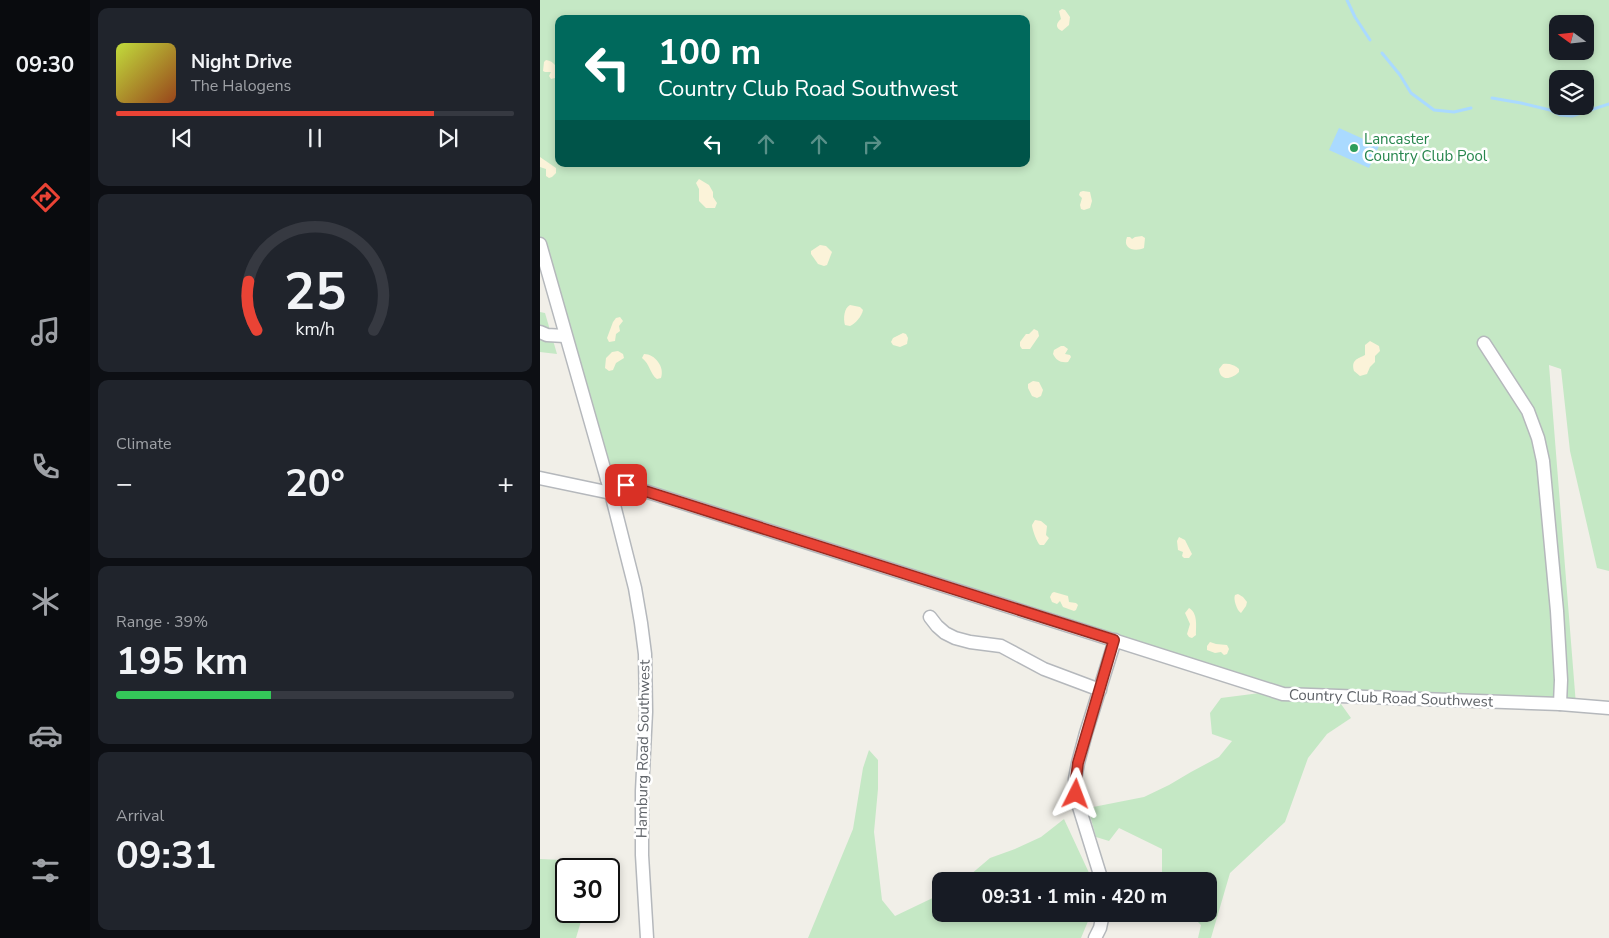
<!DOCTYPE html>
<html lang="en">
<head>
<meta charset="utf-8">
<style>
	body { margin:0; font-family:"Nunito Sans",sans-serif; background:#20242c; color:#f1f3f6; height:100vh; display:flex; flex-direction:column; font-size:19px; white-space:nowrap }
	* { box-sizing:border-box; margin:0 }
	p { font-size:16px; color:#9ea1a6 }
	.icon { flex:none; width:28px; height:28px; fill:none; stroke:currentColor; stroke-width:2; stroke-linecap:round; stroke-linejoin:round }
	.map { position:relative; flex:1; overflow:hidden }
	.side { display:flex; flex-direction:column; gap:8px; padding:8px; background:#0d0f14; width:450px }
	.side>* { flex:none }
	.guide { position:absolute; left:15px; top:15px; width:475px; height:152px; border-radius:10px; box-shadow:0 2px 8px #0003; background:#00695c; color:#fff; overflow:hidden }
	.needle { width:32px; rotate:285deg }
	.controls { position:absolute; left:1009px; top:15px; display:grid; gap:10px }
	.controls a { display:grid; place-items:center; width:45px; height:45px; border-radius:10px; background:#171b24; box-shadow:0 2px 8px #0003; font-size:25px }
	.speed { position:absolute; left:15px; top:858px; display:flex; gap:10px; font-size:25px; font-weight:700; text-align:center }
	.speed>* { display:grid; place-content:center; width:65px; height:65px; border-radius:50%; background:#171b24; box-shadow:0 2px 8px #0003; line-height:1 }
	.speed .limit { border:2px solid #111; border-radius:8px; background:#fff; color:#111 }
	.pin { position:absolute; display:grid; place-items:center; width:42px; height:42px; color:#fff; margin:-21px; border-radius:10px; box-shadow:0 2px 8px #0006 }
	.me { position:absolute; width:55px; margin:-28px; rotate:3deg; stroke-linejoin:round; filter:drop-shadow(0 0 4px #0008) }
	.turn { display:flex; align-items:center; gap:18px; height:105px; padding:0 20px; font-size:22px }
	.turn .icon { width:65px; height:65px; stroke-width:2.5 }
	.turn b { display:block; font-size:35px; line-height:42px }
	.lanes { display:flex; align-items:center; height:48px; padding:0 20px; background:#0003; justify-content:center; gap:25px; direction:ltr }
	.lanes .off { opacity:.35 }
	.big { font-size:38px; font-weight:700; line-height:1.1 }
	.side .tile { flex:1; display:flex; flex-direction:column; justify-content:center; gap:8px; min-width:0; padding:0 18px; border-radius:10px; background:#20242c }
	.side .dial { align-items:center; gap:0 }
	.dial svg { height:130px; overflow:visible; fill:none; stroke:#363941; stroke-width:7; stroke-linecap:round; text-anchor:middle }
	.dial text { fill:#f1f3f6; stroke:none }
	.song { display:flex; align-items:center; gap:15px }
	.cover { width:60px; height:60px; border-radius:8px; background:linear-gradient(135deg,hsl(70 70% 55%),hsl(20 70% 35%)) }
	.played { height:5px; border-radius:2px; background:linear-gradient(90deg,#ea4335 80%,#363941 80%) }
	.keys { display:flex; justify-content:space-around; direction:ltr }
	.heat { display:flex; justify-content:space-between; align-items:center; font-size:28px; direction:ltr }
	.charge { height:8px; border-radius:4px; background:linear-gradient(90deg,#34c759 39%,#363941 0) }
	.trip { position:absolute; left:392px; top:872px; width:285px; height:50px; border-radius:10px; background:#171b24; box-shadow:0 2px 8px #0003; font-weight:700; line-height:50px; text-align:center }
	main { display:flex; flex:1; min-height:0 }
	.dock { display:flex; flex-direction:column; width:90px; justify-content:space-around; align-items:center; background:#090b0e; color:#9ea1a6 }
	.dock .icon { width:35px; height:35px }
	.dock .current { color:#ea4335 }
	.dock b { font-size:22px; color:#f1f3f6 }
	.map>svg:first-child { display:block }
</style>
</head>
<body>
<main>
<nav class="dock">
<b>09:30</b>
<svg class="icon current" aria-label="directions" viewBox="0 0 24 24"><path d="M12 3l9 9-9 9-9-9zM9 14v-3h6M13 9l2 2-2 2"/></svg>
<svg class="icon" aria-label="music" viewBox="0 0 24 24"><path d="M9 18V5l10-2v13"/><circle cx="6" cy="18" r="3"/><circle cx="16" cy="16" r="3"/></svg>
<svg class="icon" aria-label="phone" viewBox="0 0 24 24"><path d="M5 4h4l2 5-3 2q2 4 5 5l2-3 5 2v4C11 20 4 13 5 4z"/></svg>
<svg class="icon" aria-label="climate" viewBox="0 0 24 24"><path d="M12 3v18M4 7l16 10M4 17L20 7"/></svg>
<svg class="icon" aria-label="car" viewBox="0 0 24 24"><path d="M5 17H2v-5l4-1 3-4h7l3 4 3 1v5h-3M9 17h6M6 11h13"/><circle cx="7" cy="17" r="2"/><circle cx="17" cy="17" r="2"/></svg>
<svg class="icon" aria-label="filters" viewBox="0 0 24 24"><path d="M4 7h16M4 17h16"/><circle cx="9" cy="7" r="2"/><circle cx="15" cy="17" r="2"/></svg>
</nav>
<section class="side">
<div class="tile">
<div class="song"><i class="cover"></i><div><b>Night Drive</b><p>The Halogens</p></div></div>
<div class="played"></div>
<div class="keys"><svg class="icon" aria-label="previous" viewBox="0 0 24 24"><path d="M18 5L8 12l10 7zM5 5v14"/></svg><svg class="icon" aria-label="pause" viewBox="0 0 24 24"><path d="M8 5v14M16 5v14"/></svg><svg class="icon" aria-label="next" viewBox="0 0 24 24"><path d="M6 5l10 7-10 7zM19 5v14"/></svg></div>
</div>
<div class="tile dial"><svg viewBox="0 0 100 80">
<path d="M14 69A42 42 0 1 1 86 69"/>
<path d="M14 69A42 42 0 0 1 9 39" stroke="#ea4335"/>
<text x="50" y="56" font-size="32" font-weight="700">25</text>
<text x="50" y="72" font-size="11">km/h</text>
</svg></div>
<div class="tile"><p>Climate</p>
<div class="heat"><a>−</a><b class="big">20°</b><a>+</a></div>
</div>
<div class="tile"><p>Range · 39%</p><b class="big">195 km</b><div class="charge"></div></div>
<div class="tile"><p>Arrival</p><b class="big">09:31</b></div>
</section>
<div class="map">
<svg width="1069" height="938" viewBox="0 0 1069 938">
	<rect width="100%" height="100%" fill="#f1efe8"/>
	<g fill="#c5e8c5" fill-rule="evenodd">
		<path d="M 0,0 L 1069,0 L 1069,571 L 1057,568 L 1030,451 L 1021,369 L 1009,365 L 1036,705 L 743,694 L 67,479 L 0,244 ZM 19,19 L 486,19 L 486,164 L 19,164 ZM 1018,24 L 1045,24 L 1045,51 L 1018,51 ZM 1018,79 L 1045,79 L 1045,106 L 1018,106 Z"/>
		<path d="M 0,312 L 5,313 L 17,354 L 0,352 Z"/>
		<path d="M 720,693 L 801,704 L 811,718 L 787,734 L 768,758 L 745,822 L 690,873 L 671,938 L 658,938 L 661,925 L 650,914 L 669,914 L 669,881 L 628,881 L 622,872 L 622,849 L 579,828 L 569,841 L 556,837 L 548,808 L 604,797 L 629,785 L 651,772 L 679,757 L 692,741 L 672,734 L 670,713 L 681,698 Z"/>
		<path d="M 329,750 L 338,760 L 338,789 L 334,832 L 342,900 L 355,916 L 401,894 L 401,914 L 551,914 L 541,938 L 268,938 L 313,829 L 323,768 Z"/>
		<path d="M 524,819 L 550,875 L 550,881 L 423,881 L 450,858 L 475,849 L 501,837 Z"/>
		<path d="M 0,859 L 44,861 L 54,869 L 26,869 L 26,911 L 44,911 L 36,938 L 0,938 Z"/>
	</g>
	<g fill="#fbf3d9">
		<path d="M 522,9 L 525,10 L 530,17 L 529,25 L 522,31 C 515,28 516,23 521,19 L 519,11 Z"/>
		<path d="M 6,60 C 15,61 19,70 19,77 L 11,79 L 9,76 L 11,72 L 5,72 L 3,71 L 4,62 Z"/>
		<path d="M 0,157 L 16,168 L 16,173 L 12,177 L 9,178 L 6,176 L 6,169 L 0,167 Z"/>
		<path d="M 159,179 L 169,185 L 173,192 L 173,197 L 177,203 L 175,208 L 166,208 L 159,201 L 159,189 L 156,183 Z"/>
		<path d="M 543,191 L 550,192 L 552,201 L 550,208 L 544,210 L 541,209 L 540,205 L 542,198 L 539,195 L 540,192 Z"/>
		<path d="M 602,236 L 605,238 L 604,248 C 595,252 582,249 587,237 L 590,237 L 592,239 L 595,237 Z"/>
		<path d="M 280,245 L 286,246 L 292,252 L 287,265 L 284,266 L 278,264 L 271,254 L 271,251 Z"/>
		<path d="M 310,305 L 320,307 L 323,310 C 322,316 315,324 310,326 L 305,325 C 303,319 304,308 310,305 Z"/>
		<path d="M 80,317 L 83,321 L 79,326 L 80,331 L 76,334 L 75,341 L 69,342 L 67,338 L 73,322 L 76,318 Z"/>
		<path d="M 494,329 L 498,331 L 499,336 L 490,349 L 482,349 L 480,346 L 480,342 L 486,334 L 489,334 Z"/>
		<path d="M 363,333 L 366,334 L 368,338 L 367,344 L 360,347 L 353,345 L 351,342 L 353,338 Z"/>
		<path d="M 830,341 L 839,346 L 840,351 L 835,356 L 835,362 L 830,367 L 827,374 L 820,376 L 814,371 C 811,360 817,359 825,355 L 825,345 Z"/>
		<path d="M 521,346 L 524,346 L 528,349 L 525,354 L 530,355 L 531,357 L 528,362 C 520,363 516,360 513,354 L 514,350 Z"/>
		<path d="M 78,351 L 83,354 L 84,358 L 76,363 L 73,370 L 69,371 L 65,368 L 66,358 L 72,352 Z"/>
		<path d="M 104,354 C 115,354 125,367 121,378 L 117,379 C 110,374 110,364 102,358 Z"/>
		<path d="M 683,364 C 689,363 695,365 699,369 L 699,372 C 692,379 680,382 679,369 Z"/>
		<path d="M 493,381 L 499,382 L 503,390 L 501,396 L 497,398 L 492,396 L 488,388 L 488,384 Z"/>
		<path d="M 495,520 L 501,521 L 507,526 L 506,535 L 509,538 L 504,545 L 500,545 C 497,543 492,529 492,525 Z"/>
		<path d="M 639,537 L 645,540 L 652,554 L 649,558 L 644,558 L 642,556 L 643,552 L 638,550 L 637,541 Z"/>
		<path d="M 514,592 L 528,596 L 529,602 L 536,603 L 538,605 L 536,610 L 534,611 L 523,607 L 520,601 L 517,604 L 512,602 L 510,597 L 512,593 Z"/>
		<path d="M 698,594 L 703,597 L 707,602 L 706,606 L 701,613 C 697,611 693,599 695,595 Z"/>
		<path d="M 649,608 C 658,613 656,626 656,635 L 652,638 L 649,637 L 647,634 L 650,624 L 645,613 Z"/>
		<path d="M 670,642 L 676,644 L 687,645 L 689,649 L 687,654 L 684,655 L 681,652 L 675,653 L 667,650 L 667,646 Z"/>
	</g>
	<path fill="#aadaff" d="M 799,128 L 839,146 L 829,168 L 789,150 Z"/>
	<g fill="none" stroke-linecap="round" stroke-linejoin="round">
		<g stroke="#aadaff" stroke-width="3">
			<path d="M 807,0 L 815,17 L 830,40"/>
			<path d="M 842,53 L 860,75 L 871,93 L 894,110 L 914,112 L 931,108"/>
			<path d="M 952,98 L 981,103 L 1010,110 L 1020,115 L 1032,116 L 1069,104"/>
		</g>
		<g stroke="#b5b8bc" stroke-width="15">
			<g id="minor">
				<path d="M 0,244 L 71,493 L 95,588 L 101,623 L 105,654 L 106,712 L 102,791 L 102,855 L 107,938"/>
				<path d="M 0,332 L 7,335 L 25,336"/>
				<path d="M 944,343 L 988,411 L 998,438 L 1003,461 L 1017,611 L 1021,680 L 1020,704"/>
				<path d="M 0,478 L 71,493"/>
				<path d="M 67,479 L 743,694 L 1020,704 L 1069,708"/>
				<path d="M 390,617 L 397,626 L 405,633 L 415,638 L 430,642 L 461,646 L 504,669 L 560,690"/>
				<path d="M 562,881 L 535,794 L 535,779 L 538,763 L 546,733 L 575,640"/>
				<path d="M 555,938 L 560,928 L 563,914"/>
			</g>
		</g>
		<use href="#minor" stroke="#fff" stroke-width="12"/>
	</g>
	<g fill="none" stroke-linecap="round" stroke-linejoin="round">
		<g stroke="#982c22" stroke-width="12">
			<path id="route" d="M 86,485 L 574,640 L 538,763 L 536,779 L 536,794"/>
		</g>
		<use href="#route" stroke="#ea4335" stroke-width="9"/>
	</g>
	<circle fill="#2e9e5b" stroke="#fff" stroke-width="2" cx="814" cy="148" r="5"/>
	<g text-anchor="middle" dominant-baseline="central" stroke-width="5" stroke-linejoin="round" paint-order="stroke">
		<g font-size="15" fill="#27864d" stroke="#fff" text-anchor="start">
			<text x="824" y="139">Lancaster<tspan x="824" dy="17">Country Club Pool</tspan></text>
		</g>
		<g font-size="15" fill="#5f6368" stroke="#fff">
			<text transform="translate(851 698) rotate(2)">Country Club Road Southwest</text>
			<text transform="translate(103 749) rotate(-89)">Hamburg Road Southwest</text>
		</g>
	</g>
</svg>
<div class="controls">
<a><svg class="needle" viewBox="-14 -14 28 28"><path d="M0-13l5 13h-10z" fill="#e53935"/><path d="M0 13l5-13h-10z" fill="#9ea1a6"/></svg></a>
<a><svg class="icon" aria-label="layers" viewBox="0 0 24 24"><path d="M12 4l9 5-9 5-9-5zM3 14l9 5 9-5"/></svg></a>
</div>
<div class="speed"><div class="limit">30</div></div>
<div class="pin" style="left:86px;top:485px;background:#d93025"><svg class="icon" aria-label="arrive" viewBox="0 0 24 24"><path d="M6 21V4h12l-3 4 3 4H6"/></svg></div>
<svg class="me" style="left:536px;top:794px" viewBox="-20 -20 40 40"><path d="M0-17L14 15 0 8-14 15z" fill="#ea4335" stroke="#fff" stroke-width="4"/></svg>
<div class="trip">09:31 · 1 min · 420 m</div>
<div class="guide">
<div class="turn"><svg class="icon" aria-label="left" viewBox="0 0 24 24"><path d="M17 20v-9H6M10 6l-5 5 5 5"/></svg><div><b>100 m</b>Country Club Road Southwest</div></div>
<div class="lanes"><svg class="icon" aria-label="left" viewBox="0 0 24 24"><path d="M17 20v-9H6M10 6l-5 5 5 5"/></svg><svg class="icon off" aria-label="ahead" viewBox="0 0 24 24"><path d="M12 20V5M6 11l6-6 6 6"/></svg><svg class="icon off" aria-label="ahead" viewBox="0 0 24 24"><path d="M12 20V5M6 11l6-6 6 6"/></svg><svg class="icon off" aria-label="right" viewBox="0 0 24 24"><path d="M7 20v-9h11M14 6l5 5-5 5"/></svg></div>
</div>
</div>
</main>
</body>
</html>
